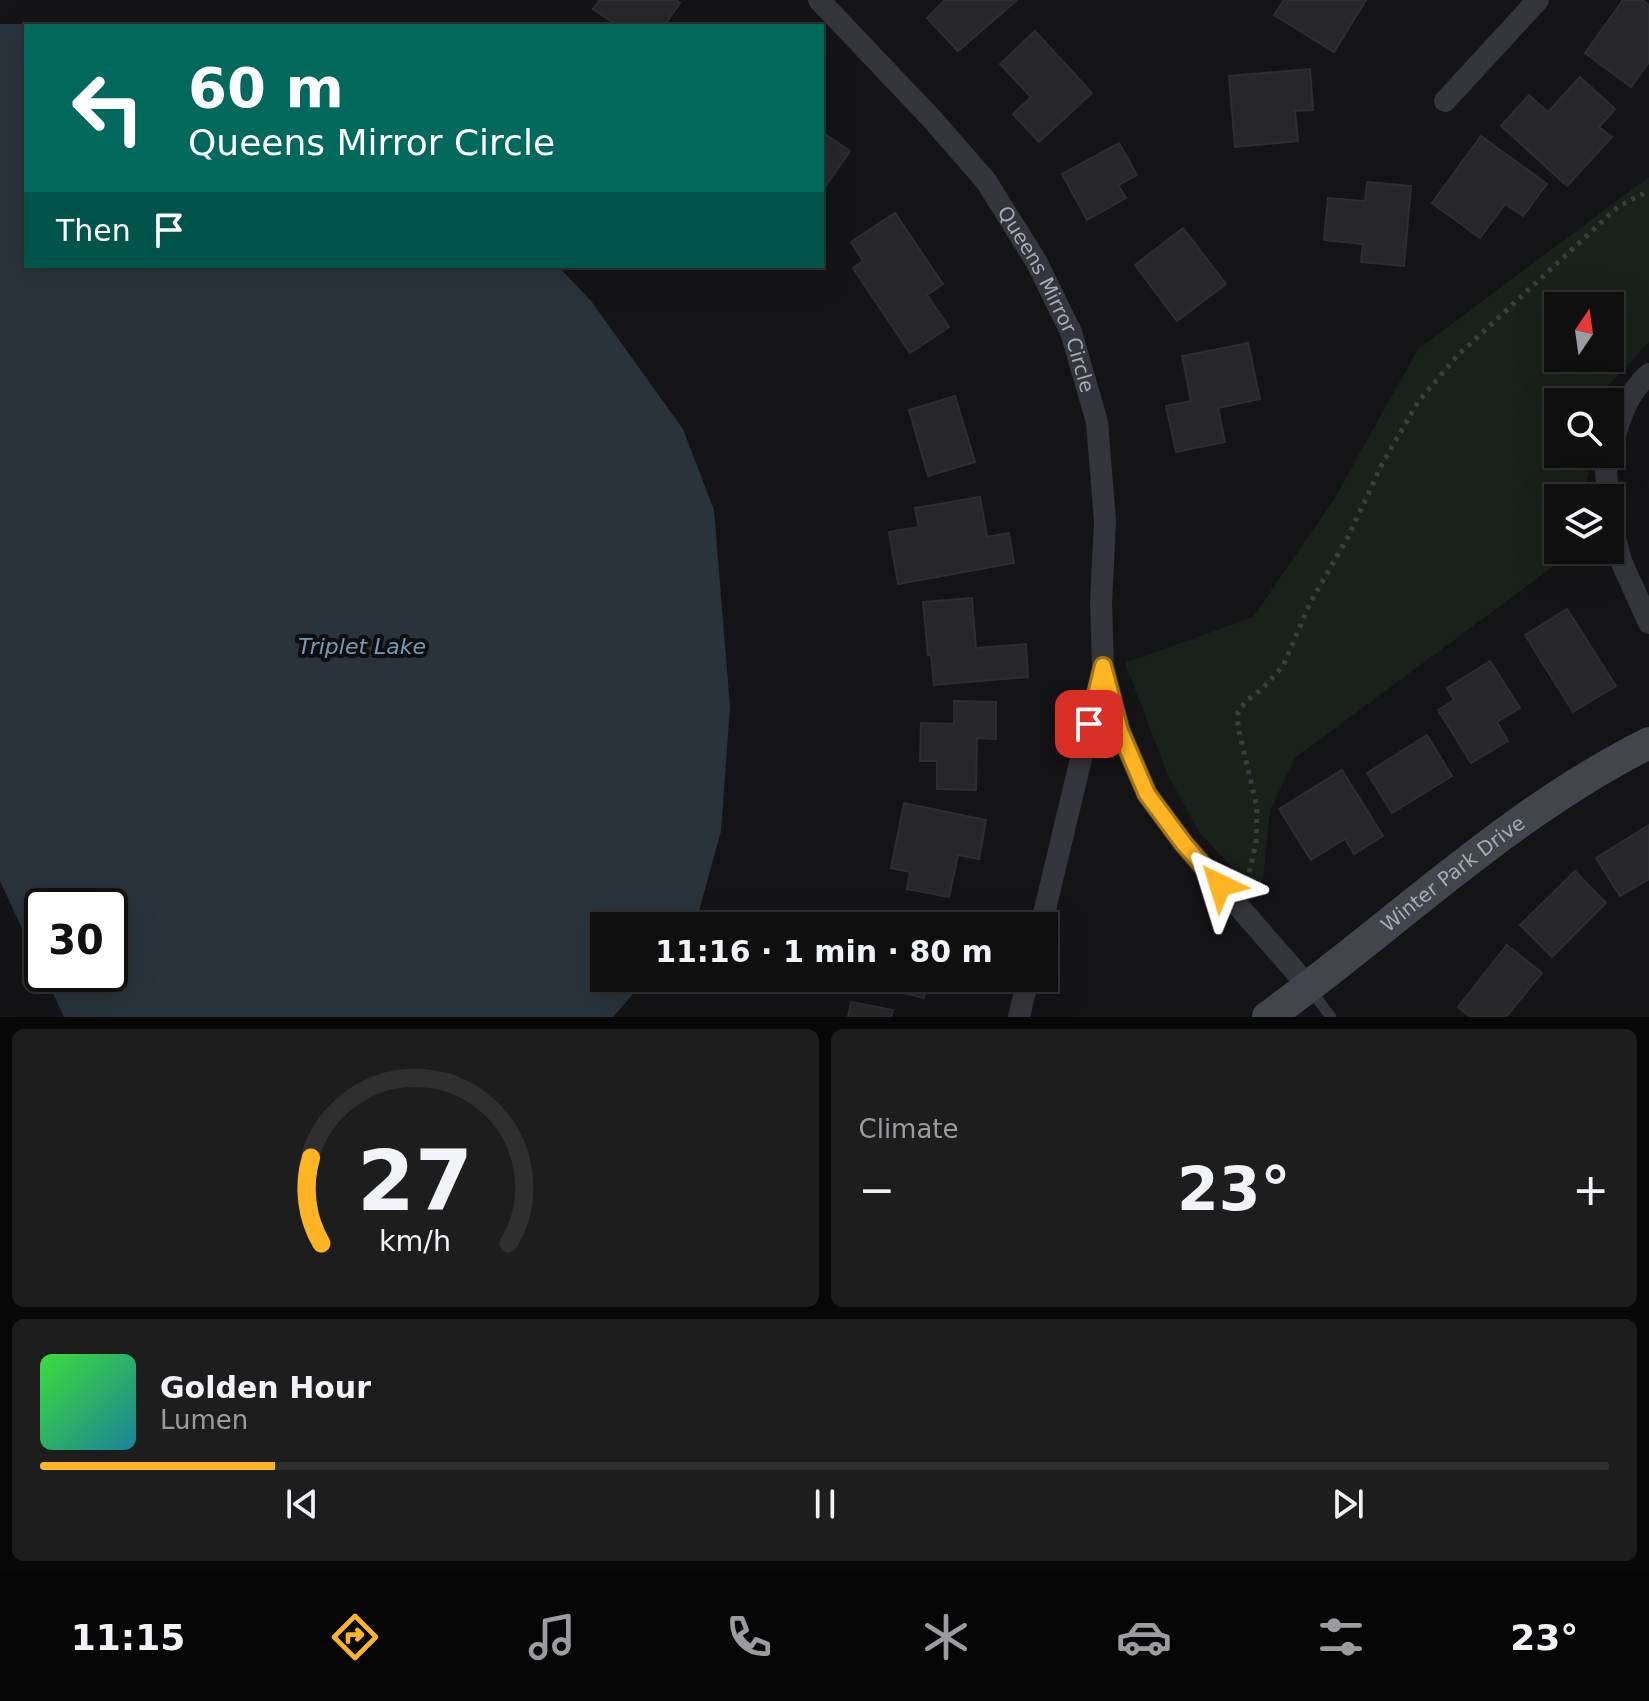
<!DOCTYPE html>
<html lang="en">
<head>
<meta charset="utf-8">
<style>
	body { margin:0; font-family:"DejaVu Sans",sans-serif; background:#1d1d1e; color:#f1f3f6; height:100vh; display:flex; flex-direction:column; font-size:30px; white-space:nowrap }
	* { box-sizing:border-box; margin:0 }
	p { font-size:26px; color:#9b9c9f }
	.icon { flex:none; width:44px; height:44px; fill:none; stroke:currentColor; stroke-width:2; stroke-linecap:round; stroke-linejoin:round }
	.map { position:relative; height:1017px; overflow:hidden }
	.side { display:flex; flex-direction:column; gap:12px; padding:12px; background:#080809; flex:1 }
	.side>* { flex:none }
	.top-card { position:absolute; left:24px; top:24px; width:800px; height:244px; border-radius:0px; box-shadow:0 8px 32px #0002,0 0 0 2px #2f2f30; background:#00695c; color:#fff; overflow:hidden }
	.needle { width:52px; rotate:13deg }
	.fabs { position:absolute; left:1544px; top:292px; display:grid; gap:16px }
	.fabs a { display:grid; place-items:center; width:80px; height:80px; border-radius:0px; background:#0f0f10; box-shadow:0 8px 32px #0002,0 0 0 2px #2f2f30; font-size:40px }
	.speed { position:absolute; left:24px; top:888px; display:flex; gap:16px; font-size:40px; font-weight:700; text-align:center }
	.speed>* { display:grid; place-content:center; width:104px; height:104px; border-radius:50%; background:#0f0f10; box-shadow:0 8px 32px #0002,0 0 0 2px #2f2f30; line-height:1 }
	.speed .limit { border:4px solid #111; border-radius:12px; background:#fff; color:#111 }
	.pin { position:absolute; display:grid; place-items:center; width:68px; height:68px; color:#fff; margin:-34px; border-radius:16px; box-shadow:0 4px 12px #0006 }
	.me { position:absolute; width:88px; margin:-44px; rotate:319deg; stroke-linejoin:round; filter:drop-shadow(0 0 6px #0008) }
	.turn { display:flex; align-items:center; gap:28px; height:168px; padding:0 32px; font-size:36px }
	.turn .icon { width:104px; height:104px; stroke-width:2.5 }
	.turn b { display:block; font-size:56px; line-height:68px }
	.then { display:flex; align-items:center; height:76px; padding:0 32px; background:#0003; gap:16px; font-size:30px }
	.big { font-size:60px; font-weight:700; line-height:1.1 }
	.side .tile { flex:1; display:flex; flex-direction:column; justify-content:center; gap:12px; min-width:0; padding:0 28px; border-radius:12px; background:#1d1d1e }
	.side .dial { align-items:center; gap:0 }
	.dial svg { height:208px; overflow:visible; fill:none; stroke:#2f2f30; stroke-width:7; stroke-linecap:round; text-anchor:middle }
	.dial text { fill:#f1f3f6; stroke:none }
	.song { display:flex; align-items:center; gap:24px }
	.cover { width:96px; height:96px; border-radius:12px; background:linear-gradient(135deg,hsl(120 70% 55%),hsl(190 70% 35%)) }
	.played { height:8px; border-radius:4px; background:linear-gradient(90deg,#ffb523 15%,#2f2f30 15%) }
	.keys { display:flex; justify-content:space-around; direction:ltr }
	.heat { display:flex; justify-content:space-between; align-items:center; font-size:44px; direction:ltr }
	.side .tiles { flex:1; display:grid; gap:12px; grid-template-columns:1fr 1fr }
	.tile:last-child { grid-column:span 2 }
	.trip { position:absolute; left:590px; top:912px; width:468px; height:80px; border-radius:0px; background:#0f0f10; box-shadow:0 8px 32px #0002,0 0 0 2px #2f2f30; font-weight:700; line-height:80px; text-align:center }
	.tab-bar { display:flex; height:128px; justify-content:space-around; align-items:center; background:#060606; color:#9b9c9f }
	.tab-bar .icon { width:56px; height:56px }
	.tab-bar .current { color:#ffb523 }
	.tab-bar b { font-size:36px; color:#f1f3f6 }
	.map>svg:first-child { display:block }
</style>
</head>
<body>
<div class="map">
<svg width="1649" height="1017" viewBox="0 0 1649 1017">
	<rect width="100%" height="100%" fill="#141416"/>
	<path fill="#1a211b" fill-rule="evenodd" d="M 1649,177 L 1649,342 L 1608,386 L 1604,402 L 1558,402 L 1558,454 L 1592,454 L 1587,479 L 1588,498 L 1558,498 L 1558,550 L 1575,550 L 1295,758 L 1270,810 L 1263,878 L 1254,891 L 1199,832 L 1167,773 L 1125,663 L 1253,617 L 1333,501 L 1418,349 ZM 1558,306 L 1610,306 L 1610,358 L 1558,358 Z"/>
	<path fill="#29333b" d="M 0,24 L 44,24 L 47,26 L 26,26 L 26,266 L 558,266 L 591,301 L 683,429 L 714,510 L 730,707 L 721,831 L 696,922 L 692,926 L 604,926 L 604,978 L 647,978 L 613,1017 L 64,1017 L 44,974 L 110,974 L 110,906 L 42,906 L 42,971 L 0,881 Z"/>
	<g fill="#27272a" stroke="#2e2e32" stroke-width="2">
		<path d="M 600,0 L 676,0 L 680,3 L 664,26 L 618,26 L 593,9 Z"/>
		<path d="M 945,0 L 1017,0 L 958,51 L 927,18 Z"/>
		<path d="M 1284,0 L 1366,0 L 1334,52 L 1274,15 Z"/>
		<path d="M 1623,0 L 1642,0 L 1649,5 L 1649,62 L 1631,87 L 1585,53 Z"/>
		<path d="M 1035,31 L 1092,93 L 1039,142 L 1013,114 L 1031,97 L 1000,64 Z"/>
		<path d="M 1310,69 L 1313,110 L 1295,111 L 1298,141 L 1235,147 L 1229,76 Z"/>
		<path d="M 1580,77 L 1615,109 L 1599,127 L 1612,137 L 1567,186 L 1501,126 L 1529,95 L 1548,112 Z"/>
		<path d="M 822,132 L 850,151 L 822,191 Z"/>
		<path d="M 1481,136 L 1547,184 L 1523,216 L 1505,204 L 1480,238 L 1432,203 Z"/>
		<path d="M 1119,143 L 1137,175 L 1118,185 L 1126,198 L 1087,220 L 1062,174 Z"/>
		<path d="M 1367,182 L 1411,186 L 1404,266 L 1361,262 L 1363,244 L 1324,240 L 1328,198 L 1365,201 Z"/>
		<path d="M 895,213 L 943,284 L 927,295 L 949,327 L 910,353 L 853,268 L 863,261 L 851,242 Z"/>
		<path d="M 1183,228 L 1226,284 L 1177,321 L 1135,265 Z"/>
		<path d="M 1248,343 L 1260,399 L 1218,408 L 1225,442 L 1176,452 L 1166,406 L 1191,401 L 1182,356 Z"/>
		<path d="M 955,396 L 975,462 L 928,476 L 909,410 Z"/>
		<path d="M 980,497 L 987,537 L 1009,533 L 1014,563 L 898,584 L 889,532 L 919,527 L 915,508 Z"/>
		<path d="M 972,598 L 976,648 L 1026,644 L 1028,677 L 934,685 L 931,655 L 928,655 L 923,602 Z"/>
		<path d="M 1567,609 L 1616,686 L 1573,712 L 1525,635 Z"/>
		<path d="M 1490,661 L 1520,708 L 1497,722 L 1508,741 L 1471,763 L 1438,710 L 1454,700 L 1447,688 Z"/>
		<path d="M 954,701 L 996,702 L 996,739 L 977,738 L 976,790 L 937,789 L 937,761 L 920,761 L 921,723 L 954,724 Z"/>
		<path d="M 1427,735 L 1452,776 L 1392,813 L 1367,773 Z"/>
		<path d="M 1342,770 L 1383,836 L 1354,854 L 1345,839 L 1311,860 L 1279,809 Z"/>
		<path d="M 904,803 L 986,820 L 979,859 L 958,855 L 949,897 L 907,889 L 910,872 L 891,868 Z"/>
		<path d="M 1649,825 L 1649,879 L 1620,896 L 1596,858 Z"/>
		<path d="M 1575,871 L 1606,903 L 1552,957 L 1520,925 Z"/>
		<path d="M 907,911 L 943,919 L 941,926 L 904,926 Z"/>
		<path d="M 1507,945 L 1542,973 L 1506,1017 L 1470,1017 L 1458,1007 Z"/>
		<path d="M 873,978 L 929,978 L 924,998 L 871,985 Z"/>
		<path d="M 851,1002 L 893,1010 L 891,1017 L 848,1017 Z"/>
	</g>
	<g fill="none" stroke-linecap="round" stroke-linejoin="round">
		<path stroke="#3b3d43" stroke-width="5" stroke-dasharray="4 6" stroke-linecap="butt" d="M 1247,882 L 1256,843 L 1257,807 L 1238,727 L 1238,712 L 1246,701 L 1262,689 L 1283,666 L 1310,603 L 1348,537 L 1382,464 L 1418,402 L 1457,356 L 1619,206 L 1649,191"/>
		<path stroke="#35363b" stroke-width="11" d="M 1309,988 L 1331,1017"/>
		<g stroke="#35363b" stroke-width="22">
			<path id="s1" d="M 819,0 L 932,119 L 986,181 L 1036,261 L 1071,332 L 1097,422 L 1105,521 L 1101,603 L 1103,666 L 1120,731 L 1147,794 L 1184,844 L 1309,987"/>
			<path d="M 1445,101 L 1538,0"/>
			<path d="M 1610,453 C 1617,425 1626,394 1649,374"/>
			<path d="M 1608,498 L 1606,470 L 1610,454"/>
			<path d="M 1610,520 L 1621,561 L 1649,623"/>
			<path d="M 1041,926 L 1102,671"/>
			<path d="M 1019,1017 L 1028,978"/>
		</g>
		<path stroke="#42454c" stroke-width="32" id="s2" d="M 1268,1017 C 1394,926 1509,813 1649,743"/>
	</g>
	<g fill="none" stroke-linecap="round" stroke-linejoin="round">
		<g stroke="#a67617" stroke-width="20">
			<path id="route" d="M 1089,724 L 1103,666 L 1120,731 L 1147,794 L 1184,844 L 1220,885"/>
		</g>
		<use href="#route" stroke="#ffb523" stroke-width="14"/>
	</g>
	<g text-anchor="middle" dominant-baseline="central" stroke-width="8" stroke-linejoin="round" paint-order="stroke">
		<g font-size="20" fill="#a4aab8" stroke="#0f0f11">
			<text stroke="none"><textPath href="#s1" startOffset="380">Queens Mirror Circle</textPath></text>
			<text stroke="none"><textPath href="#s2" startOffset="234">Winter Park Drive</textPath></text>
		</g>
		<g font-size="22" font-style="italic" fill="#7899b6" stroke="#0f0f11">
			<text x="362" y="646">Triplet Lake</text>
		</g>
	</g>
</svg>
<div class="fabs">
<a><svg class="needle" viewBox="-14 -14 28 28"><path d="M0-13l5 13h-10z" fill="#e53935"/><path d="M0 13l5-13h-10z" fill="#9b9c9f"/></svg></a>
<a><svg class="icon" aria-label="search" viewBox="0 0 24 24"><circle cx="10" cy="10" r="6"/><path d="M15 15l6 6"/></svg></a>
<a><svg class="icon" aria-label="layers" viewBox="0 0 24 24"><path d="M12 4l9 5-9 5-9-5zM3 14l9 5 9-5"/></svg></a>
</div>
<div class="speed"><div class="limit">30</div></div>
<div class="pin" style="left:1089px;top:724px;background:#d93025"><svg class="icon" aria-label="arrive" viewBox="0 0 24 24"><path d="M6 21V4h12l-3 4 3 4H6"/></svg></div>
<svg class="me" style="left:1220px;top:885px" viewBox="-20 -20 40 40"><path d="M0-17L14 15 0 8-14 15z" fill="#ffb523" stroke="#fff" stroke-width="4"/></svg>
<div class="trip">11:16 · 1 min · 80 m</div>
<div class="top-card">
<div class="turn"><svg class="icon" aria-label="left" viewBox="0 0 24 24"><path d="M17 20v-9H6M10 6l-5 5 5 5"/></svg><div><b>60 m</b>Queens Mirror Circle</div></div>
<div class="then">Then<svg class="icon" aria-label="arrive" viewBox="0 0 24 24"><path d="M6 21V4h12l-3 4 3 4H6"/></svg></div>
</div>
</div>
<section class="side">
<div class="tiles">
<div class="tile dial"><svg viewBox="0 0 100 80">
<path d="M14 69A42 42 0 1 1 86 69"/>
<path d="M14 69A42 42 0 0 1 10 36" stroke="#ffb523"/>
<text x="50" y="56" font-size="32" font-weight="700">27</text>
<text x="50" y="72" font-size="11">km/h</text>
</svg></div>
<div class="tile"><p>Climate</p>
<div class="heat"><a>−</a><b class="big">23°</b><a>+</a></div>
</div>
<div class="tile">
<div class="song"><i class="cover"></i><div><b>Golden Hour</b><p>Lumen</p></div></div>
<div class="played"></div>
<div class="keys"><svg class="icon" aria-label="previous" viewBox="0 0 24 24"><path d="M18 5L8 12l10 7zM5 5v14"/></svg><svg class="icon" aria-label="pause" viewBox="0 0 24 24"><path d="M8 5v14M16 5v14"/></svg><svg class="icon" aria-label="next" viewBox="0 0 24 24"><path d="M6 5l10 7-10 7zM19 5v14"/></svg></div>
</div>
</div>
</section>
<nav class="tab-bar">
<b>11:15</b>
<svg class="icon current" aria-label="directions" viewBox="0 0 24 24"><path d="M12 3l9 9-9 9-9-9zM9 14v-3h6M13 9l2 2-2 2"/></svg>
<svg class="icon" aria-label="music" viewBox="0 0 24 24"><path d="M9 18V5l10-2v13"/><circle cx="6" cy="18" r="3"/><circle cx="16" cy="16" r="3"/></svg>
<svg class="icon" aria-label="phone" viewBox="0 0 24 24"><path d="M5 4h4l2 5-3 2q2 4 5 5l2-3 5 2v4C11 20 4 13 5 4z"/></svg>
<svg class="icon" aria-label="climate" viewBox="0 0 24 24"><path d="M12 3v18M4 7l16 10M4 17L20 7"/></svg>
<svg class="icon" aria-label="car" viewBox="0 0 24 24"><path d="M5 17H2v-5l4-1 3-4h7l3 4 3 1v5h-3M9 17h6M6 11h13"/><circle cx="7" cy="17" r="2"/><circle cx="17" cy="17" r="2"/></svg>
<svg class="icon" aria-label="filters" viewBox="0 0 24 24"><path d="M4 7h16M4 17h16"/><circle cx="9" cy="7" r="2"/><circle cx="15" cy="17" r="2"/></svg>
<b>23°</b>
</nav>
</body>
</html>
